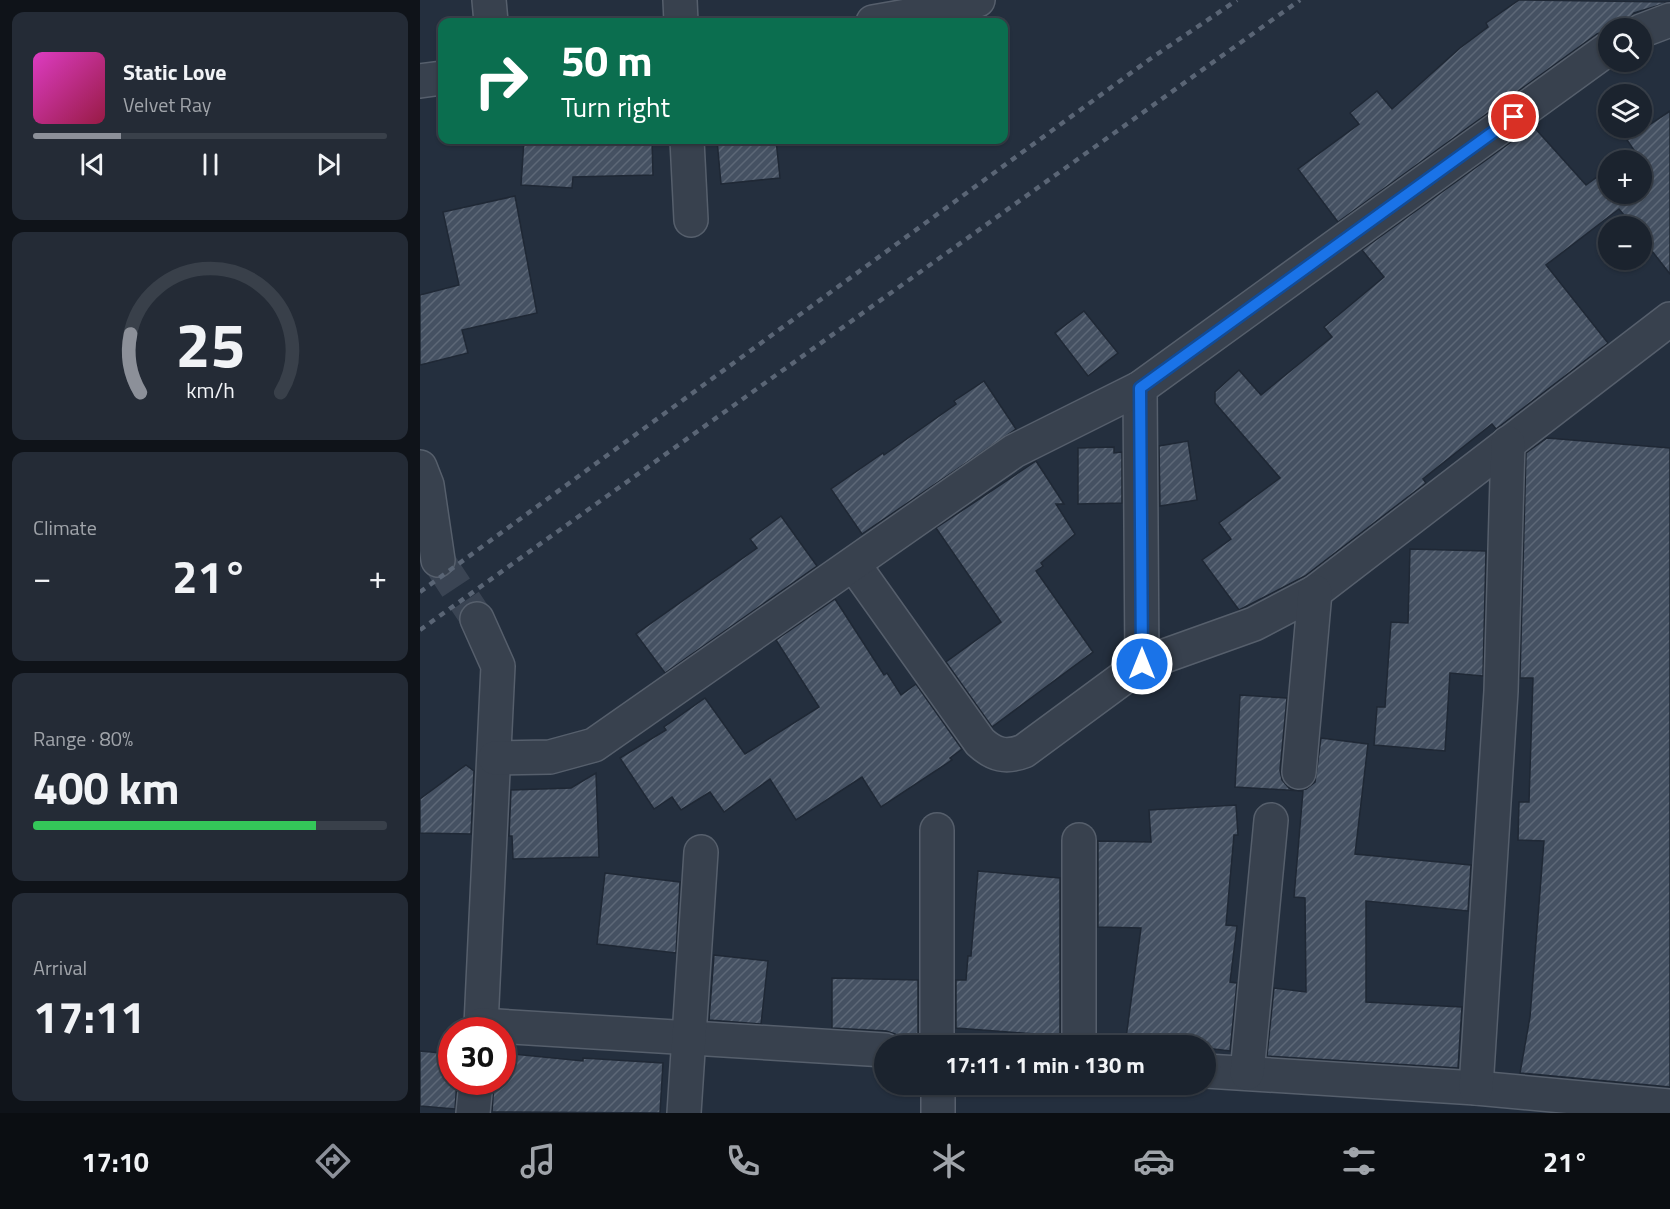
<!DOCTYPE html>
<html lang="en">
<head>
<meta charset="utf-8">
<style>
	body { margin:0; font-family:"Titillium Web",sans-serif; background:#242b36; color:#f1f3f6; height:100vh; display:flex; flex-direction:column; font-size:22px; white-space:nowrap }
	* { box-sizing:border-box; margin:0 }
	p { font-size:20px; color:#a0a4aa }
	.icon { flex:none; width:33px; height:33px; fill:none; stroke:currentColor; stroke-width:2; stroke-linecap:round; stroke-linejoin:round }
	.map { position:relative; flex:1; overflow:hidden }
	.drawer { display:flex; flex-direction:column; gap:12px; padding:12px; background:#0f1319; width:420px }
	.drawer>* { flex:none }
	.banner { position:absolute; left:18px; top:18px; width:570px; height:126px; border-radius:12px; box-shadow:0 2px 4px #0004,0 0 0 2px #39404a; background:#0b6e4f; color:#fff; overflow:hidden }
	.buttons { position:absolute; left:1178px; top:18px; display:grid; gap:12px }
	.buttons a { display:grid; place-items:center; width:54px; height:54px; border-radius:50%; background:#1b232e; box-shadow:0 2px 4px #0004,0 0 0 2px #39404a; font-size:30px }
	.speed { position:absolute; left:18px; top:1017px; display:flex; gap:12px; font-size:30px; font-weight:700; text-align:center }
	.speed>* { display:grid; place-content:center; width:78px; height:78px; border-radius:50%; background:#1b232e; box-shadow:0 2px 4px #0004,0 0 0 2px #39404a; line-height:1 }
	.speed .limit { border:9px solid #d22; background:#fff; color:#111 }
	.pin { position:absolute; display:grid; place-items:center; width:51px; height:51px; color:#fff; margin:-26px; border:3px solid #fff; border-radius:50%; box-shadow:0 2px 6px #0007 }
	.me { position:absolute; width:66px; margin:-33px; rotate:0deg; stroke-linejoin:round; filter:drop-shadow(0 0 4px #0008) }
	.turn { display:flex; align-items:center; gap:21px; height:126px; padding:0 24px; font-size:27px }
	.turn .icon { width:78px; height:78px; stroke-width:2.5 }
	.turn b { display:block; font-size:42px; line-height:51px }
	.big { font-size:45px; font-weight:700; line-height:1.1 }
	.drawer .tile { flex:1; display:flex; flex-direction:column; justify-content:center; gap:9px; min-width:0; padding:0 21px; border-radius:12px; background:#242b36 }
	.drawer .dial { align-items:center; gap:0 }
	.dial svg { height:156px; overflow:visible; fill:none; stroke:#39404a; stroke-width:7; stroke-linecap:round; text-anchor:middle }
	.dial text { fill:#f1f3f6; stroke:none }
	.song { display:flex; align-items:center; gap:18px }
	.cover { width:72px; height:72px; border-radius:9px; background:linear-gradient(135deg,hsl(310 70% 55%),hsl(340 70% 35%)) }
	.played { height:6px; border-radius:3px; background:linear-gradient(90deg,#8c9099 25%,#39404a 25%) }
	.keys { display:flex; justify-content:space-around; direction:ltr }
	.heat { display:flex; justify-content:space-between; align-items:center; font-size:33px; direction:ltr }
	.charge { height:9px; border-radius:4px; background:linear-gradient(90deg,#34c759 80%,#39404a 0) }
	.trip { position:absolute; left:454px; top:1035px; width:342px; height:60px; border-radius:30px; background:#1b232e; box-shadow:0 2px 4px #0004,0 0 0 2px #39404a; font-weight:700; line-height:60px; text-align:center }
	.tabs { display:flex; height:96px; justify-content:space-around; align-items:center; background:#0b0e12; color:#a0a4aa }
	.tabs .icon { width:42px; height:42px }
	.tabs .selected { color:#8c9099 }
	.tabs b { font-size:27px; color:#f1f3f6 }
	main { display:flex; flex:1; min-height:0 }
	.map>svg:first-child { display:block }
</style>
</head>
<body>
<main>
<section class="drawer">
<div class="tile">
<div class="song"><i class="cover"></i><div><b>Static Love</b><p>Velvet Ray</p></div></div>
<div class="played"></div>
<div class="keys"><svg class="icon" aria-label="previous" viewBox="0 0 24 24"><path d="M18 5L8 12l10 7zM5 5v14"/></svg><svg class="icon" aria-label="pause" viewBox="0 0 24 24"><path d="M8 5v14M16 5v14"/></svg><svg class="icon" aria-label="next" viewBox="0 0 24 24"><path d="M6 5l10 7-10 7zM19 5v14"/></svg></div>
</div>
<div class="tile dial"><svg viewBox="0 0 100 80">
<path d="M14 69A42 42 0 1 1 86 69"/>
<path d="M14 69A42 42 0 0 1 9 39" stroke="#8c9099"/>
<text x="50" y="56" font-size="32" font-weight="700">25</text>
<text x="50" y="72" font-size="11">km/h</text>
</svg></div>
<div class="tile"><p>Climate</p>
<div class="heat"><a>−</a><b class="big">21°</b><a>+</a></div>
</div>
<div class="tile"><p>Range · 80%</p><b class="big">400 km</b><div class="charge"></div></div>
<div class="tile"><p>Arrival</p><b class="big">17:11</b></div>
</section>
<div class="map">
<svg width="1250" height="1113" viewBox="0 0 1250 1113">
	<defs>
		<pattern id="building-hatch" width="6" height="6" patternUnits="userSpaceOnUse" patternTransform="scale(1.5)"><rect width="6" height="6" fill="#455162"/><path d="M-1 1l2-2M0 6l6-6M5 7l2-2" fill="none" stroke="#5d6877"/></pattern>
	</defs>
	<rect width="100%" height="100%" fill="#242f3e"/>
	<g fill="url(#building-hatch)" stroke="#1f2835" stroke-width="1.5">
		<path d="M 1099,0 L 1250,2 L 1214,13 L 1204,25 L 1177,34 L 918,222 L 878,169 L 939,124 L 930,113 L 957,91 L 972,109 L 1040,48 L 1068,27 L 1066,23 Z"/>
		<path d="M 1250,111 L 1250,274 L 1221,237 L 1221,226 L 1213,226 L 1199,209 L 1126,265 L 1188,343 L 1076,429 L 1072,424 L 1003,479 L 1006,483 L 885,576 L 819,610 L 782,560 L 811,539 L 799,523 L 860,478 L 795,403 L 795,392 L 819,370 L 841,395 L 912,337 L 904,327 L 964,277 L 942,250 L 1113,126 L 1166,185 L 1188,169 L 1188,194 L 1221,194 L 1221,160 L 1199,160 L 1214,150 L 1207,140 Z"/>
		<path d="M 104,140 L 232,140 L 233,175 L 153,177 L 152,188 L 101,185 Z"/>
		<path d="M 297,140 L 356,140 L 360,178 L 301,184 Z"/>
		<path d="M 95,196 L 117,313 L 42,330 L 48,353 L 0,365 L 0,295 L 39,285 L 23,212 Z"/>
		<path d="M 664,311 L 698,353 L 668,376 L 635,333 Z"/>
		<path d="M 564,381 L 596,429 L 442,534 L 411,489 L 463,453 L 464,455 L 536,404 L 534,401 Z"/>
		<path d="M 1127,438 L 1250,448 L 1250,1087 L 1100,1073 L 1110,1017 L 1124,841 L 1098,840 L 1099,802 L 1109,802 L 1113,678 L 1100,678 L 1106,453 Z"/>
		<path d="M 768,441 L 777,500 L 740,506 L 739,446 Z"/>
		<path d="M 694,447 L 694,453 L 702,452 L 702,503 L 658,504 L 658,448 Z"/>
		<path d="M 616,461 L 644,504 L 636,504 L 655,534 L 621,563 L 623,566 L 616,571 L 673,652 L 572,727 L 526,662 L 581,622 L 516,528 Z"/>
		<path d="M 361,516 L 397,566 L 245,673 L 216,634 L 337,548 L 330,539 Z"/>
		<path d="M 990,549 L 1066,551 L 1063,676 L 1030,673 L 1025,751 L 954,745 L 957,707 L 965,707 L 971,622 L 988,623 Z"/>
		<path d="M 415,599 L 464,675 L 467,673 L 481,695 L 496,684 L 542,749 L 530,758 L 532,760 L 461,807 L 442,777 L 376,820 L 350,779 L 304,812 L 290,792 L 261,810 L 252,797 L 234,809 L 200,758 L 246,730 L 244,727 L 285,698 L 325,754 L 399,707 L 356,640 Z"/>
		<path d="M 820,695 L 867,698 L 860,770 L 862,780 L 869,788 L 878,791 L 886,789 L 895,782 L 901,738 L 948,744 L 935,854 L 1051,865 L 1048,911 L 946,901 L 946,1002 L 1042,1007 L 1038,1068 L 847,1056 L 854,988 L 886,992 L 885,898 L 874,897 L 883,791 L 815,787 Z"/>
		<path d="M 46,765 L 54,771 L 51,834 L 0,833 L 0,799 Z"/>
		<path d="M 176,773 L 179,857 L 93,859 L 92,836 L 89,836 L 91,790 L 151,788 Z"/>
		<path d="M 816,805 L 818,835 L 814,835 L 806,925 L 817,926 L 810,982 L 817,983 L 810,1051 L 786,1048 L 786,1046 L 706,1038 L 721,928 L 678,927 L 678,841 L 731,842 L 729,810 Z"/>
		<path d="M 558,871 L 640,878 L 640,1036 L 536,1028 L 536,980 L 546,980 L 548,956 L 551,956 Z"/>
		<path d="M 185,873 L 260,882 L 256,953 L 177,944 Z"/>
		<path d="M 294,955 L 348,961 L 341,1024 L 289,1020 Z"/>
		<path d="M 412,978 L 498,980 L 498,1041 L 481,1041 L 475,1034 L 466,1031 L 412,1028 Z"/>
		<path d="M 0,1051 L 32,1054 L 32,1082 L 37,1082 L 35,1109 L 0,1106 Z"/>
		<path d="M 84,1053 L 163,1061 L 163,1058 L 243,1063 L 240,1113 L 72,1112 L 74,1082 L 82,1082 Z"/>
	</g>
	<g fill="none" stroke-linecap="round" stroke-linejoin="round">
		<path stroke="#3a4453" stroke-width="33" stroke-dasharray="33 16" stroke-linecap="butt" d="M 18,560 L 57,619"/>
		<g stroke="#565f6c" stroke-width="36">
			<g id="minor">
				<path d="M 69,0 L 71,22"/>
				<path d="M 260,0 L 261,22"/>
				<path d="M 453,22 L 538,7 L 558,0"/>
				<path d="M 1221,31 L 1250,20"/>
				<path d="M 0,81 L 22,78"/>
				<path d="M 267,140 L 271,220"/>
				<path d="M 720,388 L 722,664"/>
				<path d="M 0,467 L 7,485 L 18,560"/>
				<path d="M 434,565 L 560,742 C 574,755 586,758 604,751 L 722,664 L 834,624 L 895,592 L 1250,319"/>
				<path d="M 57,619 L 78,666 L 61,1025"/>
				<path d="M 75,758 L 130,757 L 174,745 L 594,451 L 720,388 L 1188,49"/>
				<path d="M 879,772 L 895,592"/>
				<path d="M 659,840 L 659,1046"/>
				<path d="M 60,1030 L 61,1025 L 465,1050"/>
				<path d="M 517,1046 L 517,830"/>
				<path d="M 786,1071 L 1056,1088 L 1250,1106"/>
				<path d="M 827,1073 L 851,820"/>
				<path d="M 1056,1088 L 1081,691 L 1088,443"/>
				<path d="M 53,1113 L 56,1082"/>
				<path d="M 264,1113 L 281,852"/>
				<path d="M 518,1113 L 518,1084"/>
			</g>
		</g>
		<use href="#minor" stroke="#38414e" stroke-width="33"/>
		<g stroke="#5a6575" stroke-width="4.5" stroke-dasharray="6 6" stroke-linecap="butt">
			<path d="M 0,592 L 730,59 L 817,0"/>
			<path d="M 0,630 L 880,0"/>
		</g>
	</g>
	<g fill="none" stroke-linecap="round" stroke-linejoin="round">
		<g stroke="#114b97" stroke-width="15">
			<path id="route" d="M 722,664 L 720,388 L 1094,117"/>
		</g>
		<use href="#route" stroke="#1a73e8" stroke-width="10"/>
	</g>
</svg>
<div class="buttons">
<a><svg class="icon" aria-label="search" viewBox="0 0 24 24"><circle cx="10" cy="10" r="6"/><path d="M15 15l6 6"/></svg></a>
<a><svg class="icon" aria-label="layers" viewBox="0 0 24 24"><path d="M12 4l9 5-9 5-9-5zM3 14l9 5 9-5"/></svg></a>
<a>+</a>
<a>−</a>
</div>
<div class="speed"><div class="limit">30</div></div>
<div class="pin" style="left:1094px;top:117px;background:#d93025"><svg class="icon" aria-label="arrive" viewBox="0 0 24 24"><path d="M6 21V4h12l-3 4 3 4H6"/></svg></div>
<svg class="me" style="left:722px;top:664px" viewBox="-20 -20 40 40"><circle r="17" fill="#1a73e8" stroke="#fff" stroke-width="3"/><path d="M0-11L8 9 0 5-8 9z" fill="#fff"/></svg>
<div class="trip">17:11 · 1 min · 130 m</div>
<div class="banner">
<div class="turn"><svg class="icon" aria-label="right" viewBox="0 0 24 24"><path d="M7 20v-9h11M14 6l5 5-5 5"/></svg><div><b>50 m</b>Turn right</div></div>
</div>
</div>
</main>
<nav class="tabs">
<b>17:10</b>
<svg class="icon selected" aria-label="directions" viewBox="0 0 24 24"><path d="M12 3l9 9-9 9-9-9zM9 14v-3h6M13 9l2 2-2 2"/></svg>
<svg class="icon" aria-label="music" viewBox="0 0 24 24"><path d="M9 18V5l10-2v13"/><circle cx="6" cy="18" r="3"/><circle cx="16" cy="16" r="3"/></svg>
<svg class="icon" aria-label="phone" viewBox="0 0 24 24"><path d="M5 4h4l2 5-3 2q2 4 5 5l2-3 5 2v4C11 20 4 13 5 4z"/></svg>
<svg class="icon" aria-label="climate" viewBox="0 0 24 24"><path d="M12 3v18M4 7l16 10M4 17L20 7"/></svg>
<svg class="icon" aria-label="car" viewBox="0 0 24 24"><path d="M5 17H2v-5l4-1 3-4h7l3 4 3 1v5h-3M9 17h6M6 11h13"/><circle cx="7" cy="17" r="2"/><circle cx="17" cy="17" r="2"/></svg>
<svg class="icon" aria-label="filters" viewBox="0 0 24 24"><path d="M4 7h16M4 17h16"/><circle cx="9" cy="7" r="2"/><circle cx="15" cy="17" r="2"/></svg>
<b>21°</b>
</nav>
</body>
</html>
